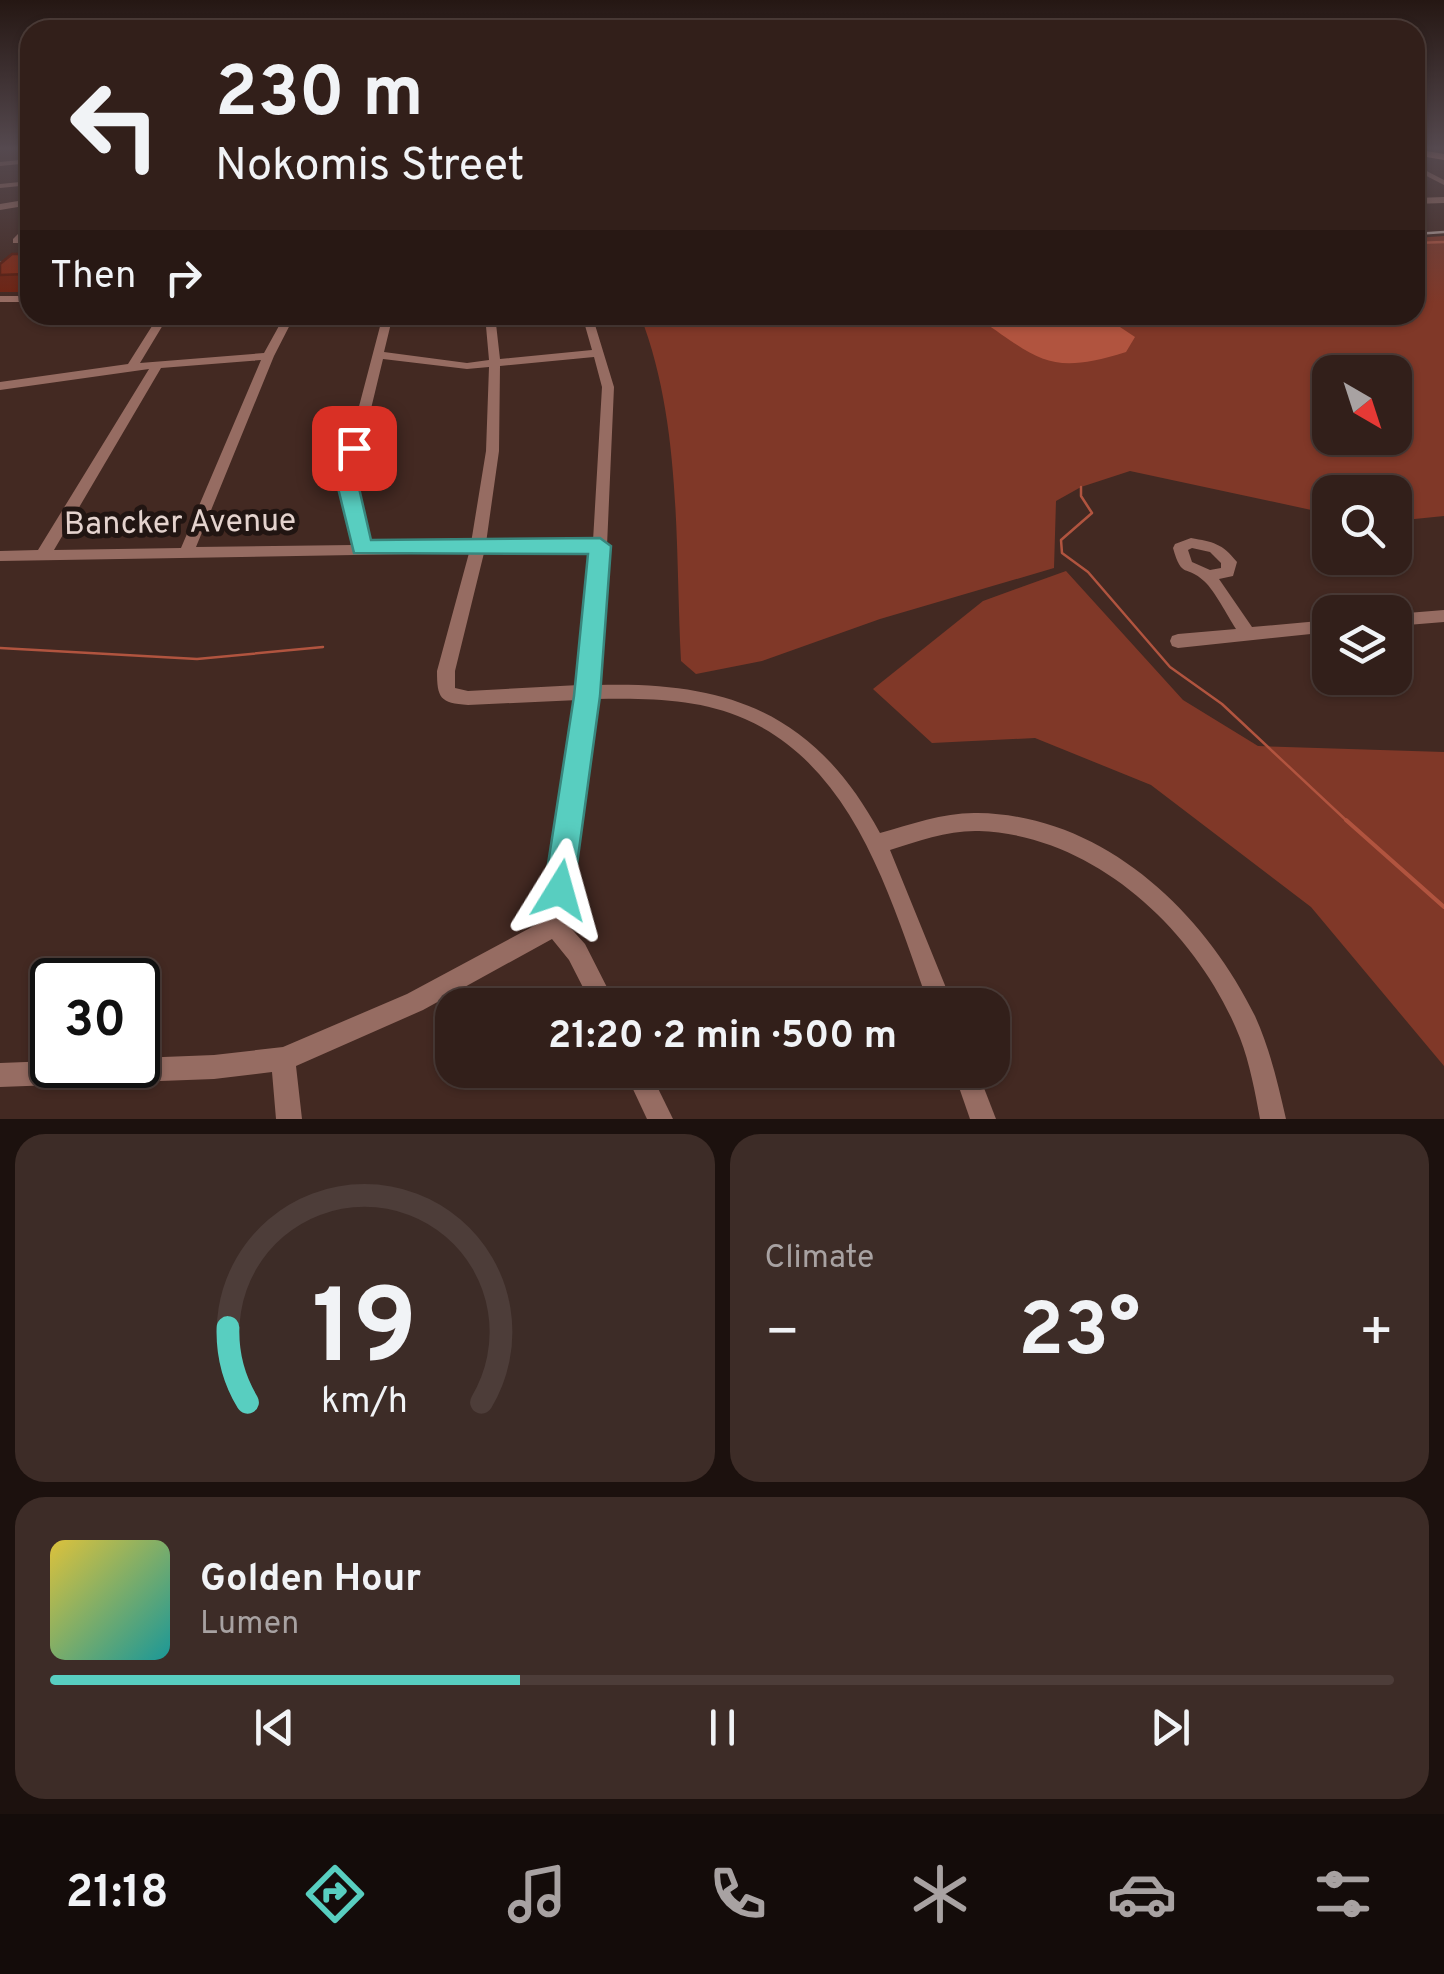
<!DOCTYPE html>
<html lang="en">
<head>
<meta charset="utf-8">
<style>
	body { margin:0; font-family:Overpass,sans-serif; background:#3d2c27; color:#f1f3f6; height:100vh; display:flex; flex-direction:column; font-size:38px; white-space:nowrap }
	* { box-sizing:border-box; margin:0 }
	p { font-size:32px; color:#a8a2a2 }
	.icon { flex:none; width:55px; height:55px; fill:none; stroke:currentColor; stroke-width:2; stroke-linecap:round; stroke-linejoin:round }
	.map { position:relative; height:1119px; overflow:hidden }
	.details { display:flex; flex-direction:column; gap:15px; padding:15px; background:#1c110e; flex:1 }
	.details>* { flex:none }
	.guide { position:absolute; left:20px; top:20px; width:1405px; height:305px; border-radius:30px; box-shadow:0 2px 8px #0004,0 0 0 2px #4d3d39; background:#321f1a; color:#f1f3f6; overflow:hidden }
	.needle { width:65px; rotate:141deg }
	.buttons { position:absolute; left:1312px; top:355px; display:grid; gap:20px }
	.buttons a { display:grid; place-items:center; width:100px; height:100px; border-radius:20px; background:#321f1a; box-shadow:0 2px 8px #0004,0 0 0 2px #4d3d39; font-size:50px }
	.speed { position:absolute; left:30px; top:958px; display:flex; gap:20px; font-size:50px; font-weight:700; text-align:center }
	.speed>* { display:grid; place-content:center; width:130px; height:130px; border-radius:50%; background:#321f1a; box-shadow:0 2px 8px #0004,0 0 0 2px #4d3d39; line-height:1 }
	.speed .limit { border:5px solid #111; border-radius:15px; background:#fff; color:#111 }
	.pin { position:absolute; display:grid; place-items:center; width:85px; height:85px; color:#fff; margin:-42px; border-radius:20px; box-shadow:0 5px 15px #0006 }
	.me { position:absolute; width:110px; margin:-55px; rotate:8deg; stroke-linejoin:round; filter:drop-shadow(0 0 8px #0008) }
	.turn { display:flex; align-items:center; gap:35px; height:210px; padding:0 30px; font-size:45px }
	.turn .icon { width:130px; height:130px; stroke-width:2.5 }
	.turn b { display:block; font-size:70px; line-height:85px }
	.then { display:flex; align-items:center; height:95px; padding:0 30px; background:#0003; gap:20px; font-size:38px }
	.big { font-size:75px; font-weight:700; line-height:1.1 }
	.details .card { flex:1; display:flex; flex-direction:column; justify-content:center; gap:15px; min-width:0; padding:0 35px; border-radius:30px; background:#3d2c27 }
	.details .dial { align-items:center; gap:0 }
	.dial svg { height:260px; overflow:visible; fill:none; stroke:#4d3d39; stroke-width:7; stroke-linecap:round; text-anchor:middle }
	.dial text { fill:#f1f3f6; stroke:none }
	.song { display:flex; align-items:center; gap:30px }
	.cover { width:120px; height:120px; border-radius:15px; background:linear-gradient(135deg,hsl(50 70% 55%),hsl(180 70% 35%)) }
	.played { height:10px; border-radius:5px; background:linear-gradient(90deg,#58cec0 35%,#4d3d39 35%) }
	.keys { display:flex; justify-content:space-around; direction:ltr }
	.heat { display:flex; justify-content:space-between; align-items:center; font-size:55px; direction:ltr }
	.details .tiles { flex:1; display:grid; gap:15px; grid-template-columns:1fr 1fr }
	.card:last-child { grid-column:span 2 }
	.trip { position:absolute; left:435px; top:988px; width:575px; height:100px; border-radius:30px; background:#321f1a; box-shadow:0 2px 8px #0004,0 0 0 2px #4d3d39; font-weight:700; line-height:100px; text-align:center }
	.tabs { display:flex; height:160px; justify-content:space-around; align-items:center; background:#140c0a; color:#a8a2a2 }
	.tabs .icon { width:70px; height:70px }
	.tabs .selected { color:#58cec0 }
	.tabs b { font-size:45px; color:#f1f3f6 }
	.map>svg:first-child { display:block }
</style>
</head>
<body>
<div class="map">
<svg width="1444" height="1119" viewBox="0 0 1444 1119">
	<rect width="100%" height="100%" fill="#432922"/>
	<g fill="#803828" fill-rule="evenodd">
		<path d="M 1444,236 L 1444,516 L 1395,521 L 1395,492 L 1330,492 L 1330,514 L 1130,471 L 1081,487 L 1056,501 L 1054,568 L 880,619 L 762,661 L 696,674 L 681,661 C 675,547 682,422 640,315 L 1415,315 L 1415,238 ZM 1330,372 L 1395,372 L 1395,438 L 1330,438 Z"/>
		<path d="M 1066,571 L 1183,700 L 1258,746 L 1444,752 L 1444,1066 L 1311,907 L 1151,785 L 1035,738 L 932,743 L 873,689 L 983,601 Z"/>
	</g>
	<path fill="#b1543f" d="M 987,315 L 1102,315 L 1135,337 L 1126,352 C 1052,375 1041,362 981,320 Z"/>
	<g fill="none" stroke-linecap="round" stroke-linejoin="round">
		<g stroke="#b1543f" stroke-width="2.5">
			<path d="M 1415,243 L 1444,242"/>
			<path d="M 1081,487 L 1081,496 L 1092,513 L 1061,540 L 1062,553 L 1088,572 L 1170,667 L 1222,704 L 1348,822"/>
			<path d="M 0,648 L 197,659 L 323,647"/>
		</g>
		<path stroke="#b1543f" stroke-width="4" d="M 1346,820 L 1444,907"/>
		<g fill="#966c62" fill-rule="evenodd">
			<path d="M 30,159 L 30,163 L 0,166 L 0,162 Z"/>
			<path d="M 1415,165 L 1444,180 L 1444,185 L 1415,170 Z"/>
			<path d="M 30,181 L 30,185 L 0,188 L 0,184 Z"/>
			<path d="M 1444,197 L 1444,203 L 1415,204 L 1415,198 Z"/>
			<path d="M 30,199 L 30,205 L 0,210 L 0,204 Z"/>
			<path d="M 30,222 L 30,231 L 19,243 L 13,243 L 13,239 Z"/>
			<rect x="0" y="296" width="30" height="6"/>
			<path d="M 159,315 L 169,315 L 140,363 L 264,353 L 285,315 L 295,315 L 274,356 L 196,547 L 353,545 L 341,475 L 383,315 L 393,315 L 384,352 L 467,363 L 489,360 L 485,315 L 495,315 L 500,359 L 592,350 L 582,315 L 592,315 L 614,387 L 607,546 L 597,685 C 729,681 815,713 880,833 C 912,824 945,812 978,813 C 1102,815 1203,910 1255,1016 C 1270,1049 1278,1084 1286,1119 L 1260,1119 C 1255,1092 1250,1064 1240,1038 C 1199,933 1096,835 979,831 C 949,830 918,841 890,850 L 953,1005 L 929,1005 C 891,901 856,768 745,719 C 699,698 645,698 595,699 L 566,923 L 585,944 L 616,1005 L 592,1005 L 569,960 L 552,939 L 423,1010 L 296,1066 L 302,1119 L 276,1119 L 272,1072 L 214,1079 L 0,1087 L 0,1063 L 52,1061 L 52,1065 L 138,1065 L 138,1058 L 214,1055 L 283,1047 L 407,994 L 545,920 L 578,700 L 468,705 C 440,703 437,698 437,671 L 469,553 L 0,561 L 0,551 L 38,550 L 149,369 L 0,390 L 0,382 L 128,364 ZM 594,357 L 602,387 L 593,541 L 486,543 L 499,451 L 500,366 ZM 383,359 L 467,369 L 489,367 L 486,451 L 471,543 L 368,545 L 355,475 ZM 261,360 L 181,548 L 54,550 L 161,368 ZM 592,551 L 579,685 L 468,691 L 455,688 L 455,671 L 484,553 Z"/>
			<path d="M 1191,538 C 1213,542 1222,543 1237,562 L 1233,576 L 1219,579 L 1252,627 L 1330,620 L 1330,632 L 1178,648 L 1172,646 L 1170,641 L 1172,636 L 1178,634 L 1236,629 C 1227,615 1215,591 1204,581 C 1186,564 1182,580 1173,548 L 1175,544 ZM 1192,548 L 1210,552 L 1221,563 L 1221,568 L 1210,570 L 1192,562 L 1188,550 Z"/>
			<path d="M 1444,610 L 1444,622 L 1395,626 L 1395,614 Z"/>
			<path d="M 624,1070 L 649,1070 L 673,1119 L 647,1119 Z"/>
			<path d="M 953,1070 L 977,1070 L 996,1119 L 970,1119 Z"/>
		</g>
		<path fill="#fba691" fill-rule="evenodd" d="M 1415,149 L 1444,154 L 1444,160 L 1415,155 Z"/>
		<g stroke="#b6a29d" stroke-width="2.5">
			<path d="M 1415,234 L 1444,232"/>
			<path d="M 0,263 L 30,262"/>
		</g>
	</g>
	<path fill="#6f2312" d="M 30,254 L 30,292 L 0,292 L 0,264 Z"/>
	<path fill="#812915" stroke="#5a1d0f" stroke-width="2.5" d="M 12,254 L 30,254 L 30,270 L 25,274 L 0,275 L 0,264 Z"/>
	<linearGradient id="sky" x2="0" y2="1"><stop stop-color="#251713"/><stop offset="0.49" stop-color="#55494f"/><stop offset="1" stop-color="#55494f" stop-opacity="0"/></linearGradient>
	<rect width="1444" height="303" fill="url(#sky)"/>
	<path fill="#58cec0" stroke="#39867d" stroke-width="2.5" d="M 354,441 L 363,448 L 359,488 L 371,540 L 600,538 L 611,546 L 600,696 L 572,901 L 560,906 L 549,901 L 544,890 L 574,696 L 588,554 L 354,553 L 338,488 L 344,448 Z"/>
	<g text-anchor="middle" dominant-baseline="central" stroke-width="10" stroke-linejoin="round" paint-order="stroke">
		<g font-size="32" fill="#e4d3ce" stroke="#211512">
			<text transform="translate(180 524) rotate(-1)">Bancker Avenue</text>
		</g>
	</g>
</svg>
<div class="buttons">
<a><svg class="needle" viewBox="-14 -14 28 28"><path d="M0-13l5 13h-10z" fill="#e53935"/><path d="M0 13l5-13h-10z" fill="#a8a2a2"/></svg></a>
<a><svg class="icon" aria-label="search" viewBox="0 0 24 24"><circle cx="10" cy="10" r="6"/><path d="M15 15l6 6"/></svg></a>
<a><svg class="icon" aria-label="layers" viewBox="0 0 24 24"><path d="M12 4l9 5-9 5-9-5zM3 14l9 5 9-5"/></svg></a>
</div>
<div class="speed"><div class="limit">30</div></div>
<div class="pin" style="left:354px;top:448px;background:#d93025"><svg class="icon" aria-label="arrive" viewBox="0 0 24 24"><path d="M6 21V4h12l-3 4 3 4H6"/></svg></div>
<svg class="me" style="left:560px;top:890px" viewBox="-20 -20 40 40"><path d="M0-17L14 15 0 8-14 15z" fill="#58cec0" stroke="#fff" stroke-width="4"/></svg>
<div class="trip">21:20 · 2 min · 500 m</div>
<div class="guide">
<div class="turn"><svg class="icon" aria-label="left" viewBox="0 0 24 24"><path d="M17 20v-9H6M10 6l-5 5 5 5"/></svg><div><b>230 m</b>Nokomis Street</div></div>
<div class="then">Then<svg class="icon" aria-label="right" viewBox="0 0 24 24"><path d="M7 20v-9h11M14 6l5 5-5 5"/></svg></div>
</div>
</div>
<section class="details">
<div class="tiles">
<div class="card dial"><svg viewBox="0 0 100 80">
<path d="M14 69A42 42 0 1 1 86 69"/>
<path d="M14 69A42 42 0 0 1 8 46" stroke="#58cec0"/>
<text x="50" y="56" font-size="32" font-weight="700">19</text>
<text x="50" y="72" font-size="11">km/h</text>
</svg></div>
<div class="card"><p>Climate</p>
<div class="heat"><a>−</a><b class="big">23°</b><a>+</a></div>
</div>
<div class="card">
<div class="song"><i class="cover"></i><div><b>Golden Hour</b><p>Lumen</p></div></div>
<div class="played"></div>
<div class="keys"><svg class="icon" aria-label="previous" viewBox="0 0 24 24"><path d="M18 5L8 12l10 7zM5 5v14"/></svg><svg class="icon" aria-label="pause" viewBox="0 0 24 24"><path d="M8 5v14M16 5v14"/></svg><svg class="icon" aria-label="next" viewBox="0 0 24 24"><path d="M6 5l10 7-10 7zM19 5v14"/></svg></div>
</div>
</div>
</section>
<nav class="tabs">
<b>21:18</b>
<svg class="icon selected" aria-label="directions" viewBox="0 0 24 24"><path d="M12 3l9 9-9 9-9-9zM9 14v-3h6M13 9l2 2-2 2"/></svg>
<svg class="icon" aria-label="music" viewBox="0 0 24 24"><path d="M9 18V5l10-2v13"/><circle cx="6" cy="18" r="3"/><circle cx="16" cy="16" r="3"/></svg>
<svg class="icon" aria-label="phone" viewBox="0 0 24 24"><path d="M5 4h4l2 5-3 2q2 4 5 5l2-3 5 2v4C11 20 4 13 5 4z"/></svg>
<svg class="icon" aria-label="climate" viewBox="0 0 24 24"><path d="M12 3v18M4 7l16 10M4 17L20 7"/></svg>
<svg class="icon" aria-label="car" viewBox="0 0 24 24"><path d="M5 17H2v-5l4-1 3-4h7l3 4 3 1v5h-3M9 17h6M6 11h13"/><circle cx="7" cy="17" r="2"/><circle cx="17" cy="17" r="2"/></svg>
<svg class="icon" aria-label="filters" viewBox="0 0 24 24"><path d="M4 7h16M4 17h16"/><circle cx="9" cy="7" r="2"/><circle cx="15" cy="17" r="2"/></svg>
</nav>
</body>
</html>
